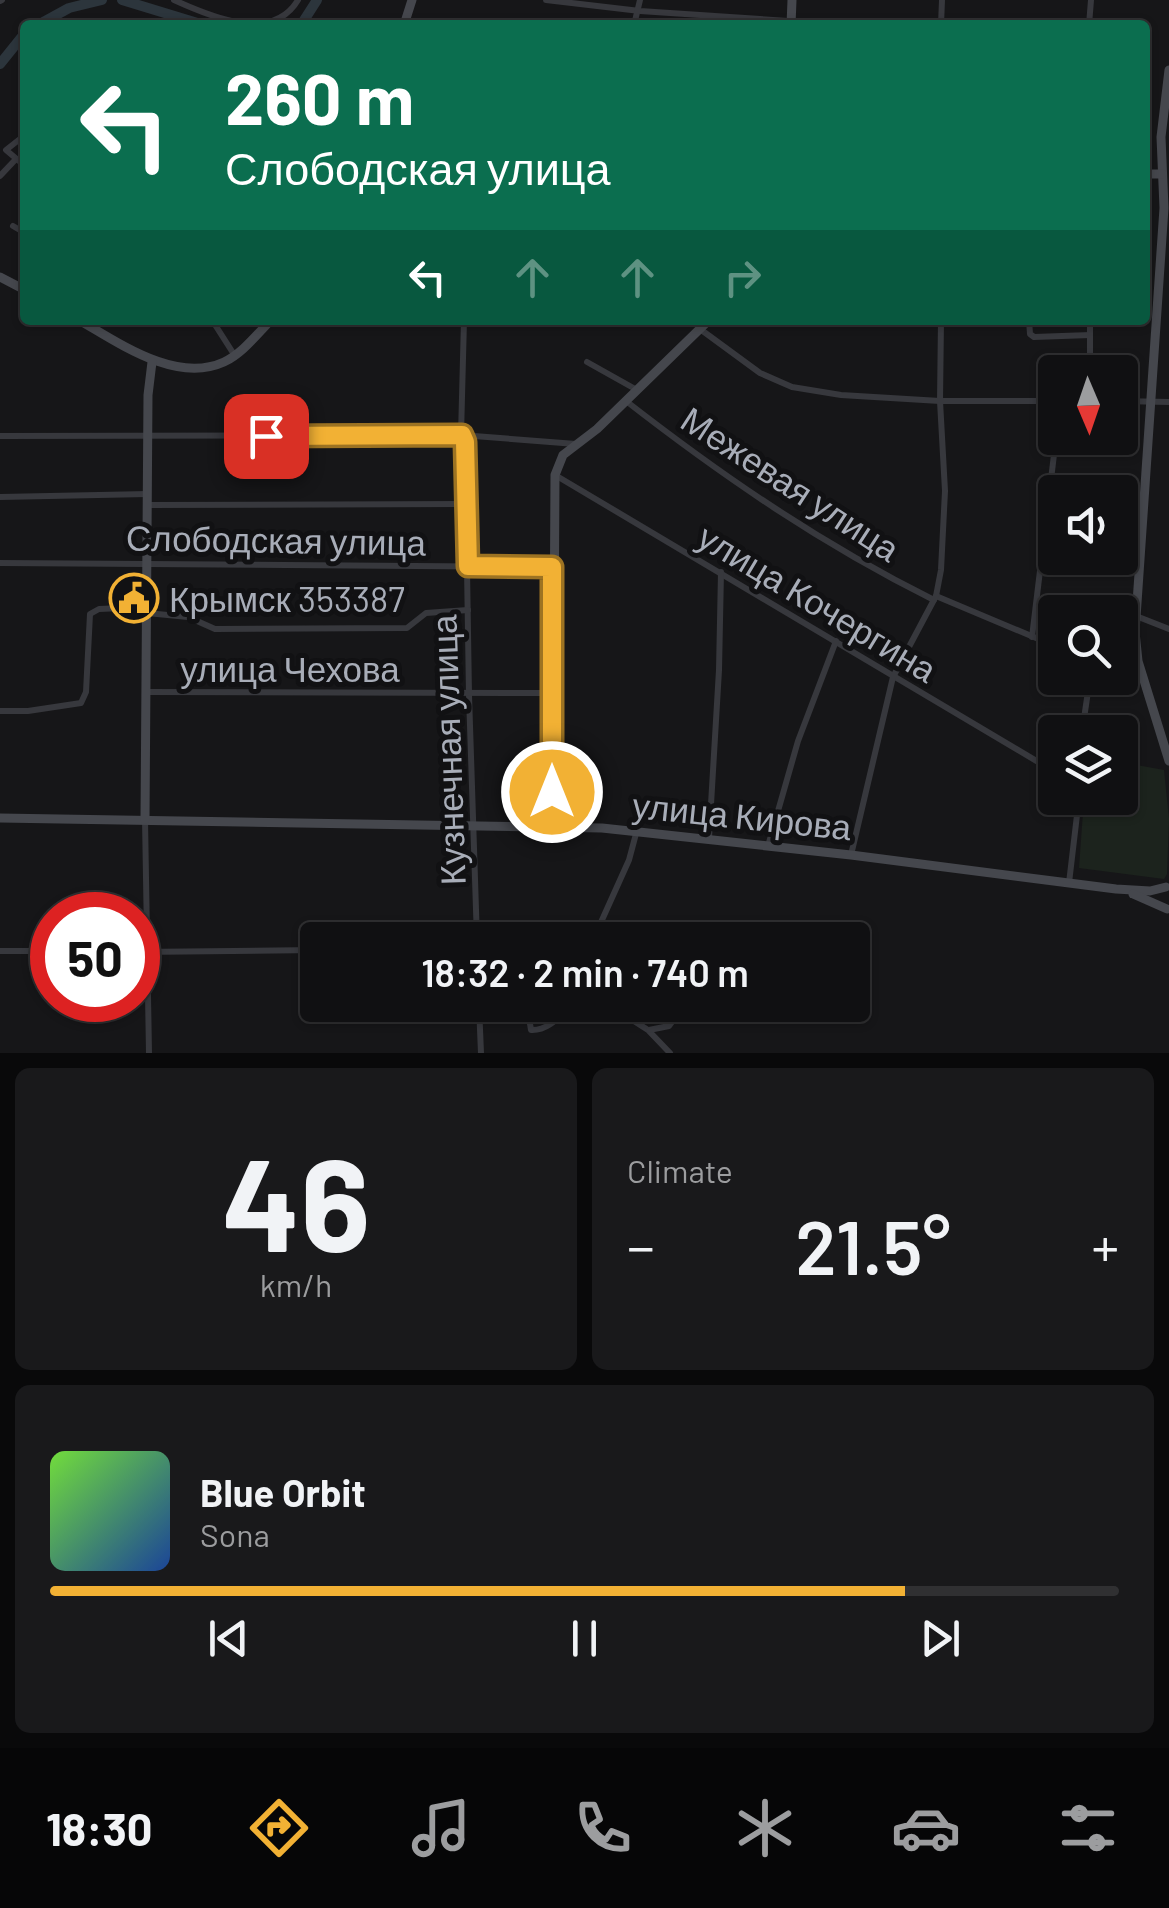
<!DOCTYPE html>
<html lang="en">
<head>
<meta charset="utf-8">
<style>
	body { margin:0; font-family:Barlow,sans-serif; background:#19191b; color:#f1f3f6; height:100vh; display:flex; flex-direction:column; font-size:38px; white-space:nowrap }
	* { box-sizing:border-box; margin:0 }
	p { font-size:32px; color:#9c9d9f }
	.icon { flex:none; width:55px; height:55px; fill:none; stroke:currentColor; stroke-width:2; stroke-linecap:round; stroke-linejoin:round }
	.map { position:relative; height:1053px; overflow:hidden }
	.details { display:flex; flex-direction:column; gap:15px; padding:15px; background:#09090a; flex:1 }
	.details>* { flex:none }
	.top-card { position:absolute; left:20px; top:20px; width:1130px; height:305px; border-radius:10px; box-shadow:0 2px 8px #0004,0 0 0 2px #303032; background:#0b6e4f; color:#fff; overflow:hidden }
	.needle { width:65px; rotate:178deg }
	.tools { position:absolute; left:1038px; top:355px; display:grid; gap:20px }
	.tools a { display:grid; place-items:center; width:100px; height:100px; border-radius:10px; background:#101012; box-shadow:0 2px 8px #0004,0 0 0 2px #303032; font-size:50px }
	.speed { position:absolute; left:30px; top:892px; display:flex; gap:20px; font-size:50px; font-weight:700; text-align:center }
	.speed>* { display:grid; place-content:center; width:130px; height:130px; border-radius:50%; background:#101012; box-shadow:0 2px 8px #0004,0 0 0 2px #303032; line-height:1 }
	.speed .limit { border:15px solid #d22; background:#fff; color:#111 }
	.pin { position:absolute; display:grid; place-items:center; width:85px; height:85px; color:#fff; margin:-42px; border-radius:20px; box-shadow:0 5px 15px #0006 }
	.me { position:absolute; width:110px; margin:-55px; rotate:0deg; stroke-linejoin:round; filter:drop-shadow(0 0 8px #0008) }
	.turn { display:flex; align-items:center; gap:35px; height:210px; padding:0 40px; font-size:45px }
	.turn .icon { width:130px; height:130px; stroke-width:2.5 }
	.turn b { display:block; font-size:70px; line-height:85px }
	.lanes { display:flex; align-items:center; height:95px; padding:0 40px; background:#0003; justify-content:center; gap:50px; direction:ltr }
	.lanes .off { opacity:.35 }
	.big { font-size:75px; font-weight:600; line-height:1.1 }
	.details .card { flex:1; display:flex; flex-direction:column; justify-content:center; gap:15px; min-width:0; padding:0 35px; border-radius:15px; background:#19191b }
	.details .dial { align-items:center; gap:0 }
	.dial b { font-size:130px; line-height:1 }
	.song { display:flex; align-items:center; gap:30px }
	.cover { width:120px; height:120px; border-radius:15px; background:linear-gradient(135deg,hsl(100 70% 55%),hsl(220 70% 35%)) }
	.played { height:10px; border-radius:5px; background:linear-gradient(90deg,#f2b134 80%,#303032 80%) }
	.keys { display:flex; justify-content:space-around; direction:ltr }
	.heat { display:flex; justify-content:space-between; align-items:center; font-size:55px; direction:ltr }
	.details .tiles { flex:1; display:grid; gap:15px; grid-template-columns:1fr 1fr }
	.card:last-child { grid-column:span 2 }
	.trip { position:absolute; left:300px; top:922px; width:570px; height:100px; border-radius:10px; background:#101012; box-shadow:0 2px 8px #0004,0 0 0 2px #303032; font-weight:600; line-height:100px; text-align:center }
	.tabs { display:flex; height:160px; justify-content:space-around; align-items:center; background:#060607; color:#9c9d9f }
	.tabs .icon { width:70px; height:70px }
	.tabs .current { color:#f2b134 }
	.tabs b { font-size:45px; color:#f1f3f6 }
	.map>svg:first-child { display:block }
</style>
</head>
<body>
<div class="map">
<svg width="1169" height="1053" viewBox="0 0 1169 1053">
	<rect width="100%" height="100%" fill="#161618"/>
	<path fill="#1c231d" d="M 1120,762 L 1164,770 L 1169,819 L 1167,874 L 1164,879 L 1079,868 L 1084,798 L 1120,798 Z"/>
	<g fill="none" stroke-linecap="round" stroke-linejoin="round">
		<g stroke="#2c353c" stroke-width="10">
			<path d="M 122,0 L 204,25"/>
			<path d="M 38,25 L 69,8 L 102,0"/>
			<path d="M 301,25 L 317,0"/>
			<path d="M 0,64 L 25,33"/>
		</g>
		<g stroke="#37383d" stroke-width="6">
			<path d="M 174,0 C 209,16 272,44 298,0"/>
			<path d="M 546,0 L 640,11 L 848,25"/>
			<path d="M 0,1 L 2,0"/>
			<path d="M 634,25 L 640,0"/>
			<path d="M 941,25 L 942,0"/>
			<path d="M 1089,25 L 1091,0"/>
			<path d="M 25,135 L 6,150 L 25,166"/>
			<path d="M 0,176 L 16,159"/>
			<path d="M 13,226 L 25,233"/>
			<path d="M 212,320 L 235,356"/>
			<path d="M 464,320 L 461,435 L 465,442 L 469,695 L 477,940"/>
			<path d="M 1029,320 L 1030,334 L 1034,337 L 1090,335"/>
			<path d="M 1090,320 L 1090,372"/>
			<path d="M 700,329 L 760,373 L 792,387 L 841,395 L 940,401 L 1055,401"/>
			<path d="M 587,362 L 637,390"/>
			<path d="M 626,401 C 725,478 822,544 934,600"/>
			<path d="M 1120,401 L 1169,402"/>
			<path d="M 0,436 L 461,435 L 576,444"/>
			<path d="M 555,475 L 1055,772"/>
			<path d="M 0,497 L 148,494"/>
			<path d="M 147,505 L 465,504"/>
			<path d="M 0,563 L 552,567"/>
			<path d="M 936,596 L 1055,646"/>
			<path d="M 147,613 L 188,617 L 215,629 L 407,628 L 426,613 L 468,610"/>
			<path d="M 1136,616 L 1169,629"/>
			<path d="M 1032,637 L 1056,438"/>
			<path d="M 1120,661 L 1138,661"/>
			<path d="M 147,692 L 552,693"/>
			<path d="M 0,711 L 28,711 L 81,703 L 86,692 L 90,614 L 99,609 L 146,607"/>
			<path d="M 1082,732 L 1090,678"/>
			<path d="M 145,819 L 149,1053"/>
			<path d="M 709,838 L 719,670 L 721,572"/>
			<path d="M 768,846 L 798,741 L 836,641"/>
			<path d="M 851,855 L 893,677 L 936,596 L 941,570 L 945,491 L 940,401 L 941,320"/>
			<path d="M 1069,883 L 1079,798"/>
			<path d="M 593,940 L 629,860 L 637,830"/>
			<path d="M 0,951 L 52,951"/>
			<path d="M 138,952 L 318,950"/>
			<path d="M 479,1005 L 481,1053"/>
			<path d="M 527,1005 L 531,1030 C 548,1031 560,1016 572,1005"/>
			<path d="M 609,1005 L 648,1030 L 670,1053"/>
			<path d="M 649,1030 L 669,1026 L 677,1015"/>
		</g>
		<g stroke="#45474d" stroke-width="9">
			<path d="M 404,25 L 412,0"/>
			<path d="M 791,25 L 792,0"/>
			<path d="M 1169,70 L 1161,137 L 1164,208 L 1135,632 L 1138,661 L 1169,761"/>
			<path d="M 1145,174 L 1162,174"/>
			<path d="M 0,277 L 25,290"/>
			<path d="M 79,320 C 119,343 176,384 224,362 C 243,353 257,334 271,320"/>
			<path d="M 0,818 L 602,828 L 851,855 L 1116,889 L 1150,891 L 1166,887"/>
			<path d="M 145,819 L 148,395 L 152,362"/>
			<path d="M 553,826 L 555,475 L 563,455 L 597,429 L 709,320"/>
			<path d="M 1133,894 L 1167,909"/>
		</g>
	</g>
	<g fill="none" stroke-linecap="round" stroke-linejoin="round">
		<g stroke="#9d7322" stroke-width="25">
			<path id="route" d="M 266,436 L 462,435 L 465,442 L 468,566 L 552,567 L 552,792"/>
		</g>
		<use href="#route" stroke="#f2b134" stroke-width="18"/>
	</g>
	<defs>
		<g id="civic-ring" transform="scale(2.5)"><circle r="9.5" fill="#111113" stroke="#f2b134" stroke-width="1.5"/><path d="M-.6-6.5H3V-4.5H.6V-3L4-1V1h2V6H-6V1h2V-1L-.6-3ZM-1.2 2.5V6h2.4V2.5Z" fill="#f2b134"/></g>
	</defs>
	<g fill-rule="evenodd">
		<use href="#civic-ring" x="134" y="598"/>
	</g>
	<g text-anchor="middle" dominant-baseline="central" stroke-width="10" stroke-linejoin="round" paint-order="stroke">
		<g font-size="35" fill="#a8adb8" stroke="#111113">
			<text transform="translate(791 483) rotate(33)">Межевая улица</text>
			<text transform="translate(276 539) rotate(1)">Слободская улица</text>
			<text transform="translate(818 602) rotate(31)">улица Кочергина</text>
			<text x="290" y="668">улица Чехова</text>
			<text transform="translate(447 750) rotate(-92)">Кузнечная улица</text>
			<text transform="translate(742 815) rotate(6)">улица Кирова</text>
		</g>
		<g font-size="35" fill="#a8adb8" stroke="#111113" text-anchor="start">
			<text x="169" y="598">Крымск 353387</text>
		</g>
	</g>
</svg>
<div class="tools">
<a><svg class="needle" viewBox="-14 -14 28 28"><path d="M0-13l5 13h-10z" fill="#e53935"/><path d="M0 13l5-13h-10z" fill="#9c9d9f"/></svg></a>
<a><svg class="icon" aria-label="sound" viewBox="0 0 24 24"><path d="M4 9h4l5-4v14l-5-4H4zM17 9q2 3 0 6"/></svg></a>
<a><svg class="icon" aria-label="search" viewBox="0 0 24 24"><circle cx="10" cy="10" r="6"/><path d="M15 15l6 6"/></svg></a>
<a><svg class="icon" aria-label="layers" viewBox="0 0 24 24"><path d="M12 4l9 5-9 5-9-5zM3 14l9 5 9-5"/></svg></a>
</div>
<div class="speed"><div class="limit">50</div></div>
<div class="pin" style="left:266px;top:436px;background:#d93025"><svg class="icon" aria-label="arrive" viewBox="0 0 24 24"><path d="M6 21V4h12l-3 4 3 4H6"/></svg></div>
<svg class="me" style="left:552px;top:792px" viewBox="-20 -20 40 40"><circle r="17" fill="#f2b134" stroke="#fff" stroke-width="3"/><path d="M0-11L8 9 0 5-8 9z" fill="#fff"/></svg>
<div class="trip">18:32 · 2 min · 740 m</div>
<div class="top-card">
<div class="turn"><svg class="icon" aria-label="left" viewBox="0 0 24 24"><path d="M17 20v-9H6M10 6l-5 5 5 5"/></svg><div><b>260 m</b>Слободская улица</div></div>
<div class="lanes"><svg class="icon" aria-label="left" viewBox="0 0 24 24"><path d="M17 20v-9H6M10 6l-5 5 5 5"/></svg><svg class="icon off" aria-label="ahead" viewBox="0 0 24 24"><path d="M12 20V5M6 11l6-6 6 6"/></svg><svg class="icon off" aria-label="ahead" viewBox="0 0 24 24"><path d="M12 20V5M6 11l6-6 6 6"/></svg><svg class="icon off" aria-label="right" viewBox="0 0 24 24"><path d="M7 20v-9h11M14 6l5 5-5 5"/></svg></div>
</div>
</div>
<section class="details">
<div class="tiles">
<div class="card dial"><b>46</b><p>km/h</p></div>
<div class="card"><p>Climate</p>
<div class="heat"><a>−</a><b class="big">21.5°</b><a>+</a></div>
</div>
<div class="card">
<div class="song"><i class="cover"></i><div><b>Blue Orbit</b><p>Sona</p></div></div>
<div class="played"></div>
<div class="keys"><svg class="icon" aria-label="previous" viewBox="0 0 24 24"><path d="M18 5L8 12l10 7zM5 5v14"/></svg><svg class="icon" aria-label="pause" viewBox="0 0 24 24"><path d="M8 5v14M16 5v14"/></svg><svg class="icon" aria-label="next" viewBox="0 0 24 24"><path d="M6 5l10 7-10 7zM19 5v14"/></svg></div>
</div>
</div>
</section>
<nav class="tabs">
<b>18:30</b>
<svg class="icon current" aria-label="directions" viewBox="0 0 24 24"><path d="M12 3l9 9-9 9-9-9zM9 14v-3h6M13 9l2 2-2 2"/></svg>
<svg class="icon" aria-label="music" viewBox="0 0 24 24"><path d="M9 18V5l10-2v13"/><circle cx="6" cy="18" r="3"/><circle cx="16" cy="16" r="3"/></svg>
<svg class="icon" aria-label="phone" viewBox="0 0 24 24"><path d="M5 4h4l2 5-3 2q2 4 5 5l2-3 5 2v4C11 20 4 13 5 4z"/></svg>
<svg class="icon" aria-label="climate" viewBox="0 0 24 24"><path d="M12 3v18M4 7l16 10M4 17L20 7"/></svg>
<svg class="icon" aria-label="car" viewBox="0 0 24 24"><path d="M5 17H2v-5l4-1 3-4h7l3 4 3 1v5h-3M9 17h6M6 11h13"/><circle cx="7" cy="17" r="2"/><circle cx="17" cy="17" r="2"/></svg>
<svg class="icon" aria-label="filters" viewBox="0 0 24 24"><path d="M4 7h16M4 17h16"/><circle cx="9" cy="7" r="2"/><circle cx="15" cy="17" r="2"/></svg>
</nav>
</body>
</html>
